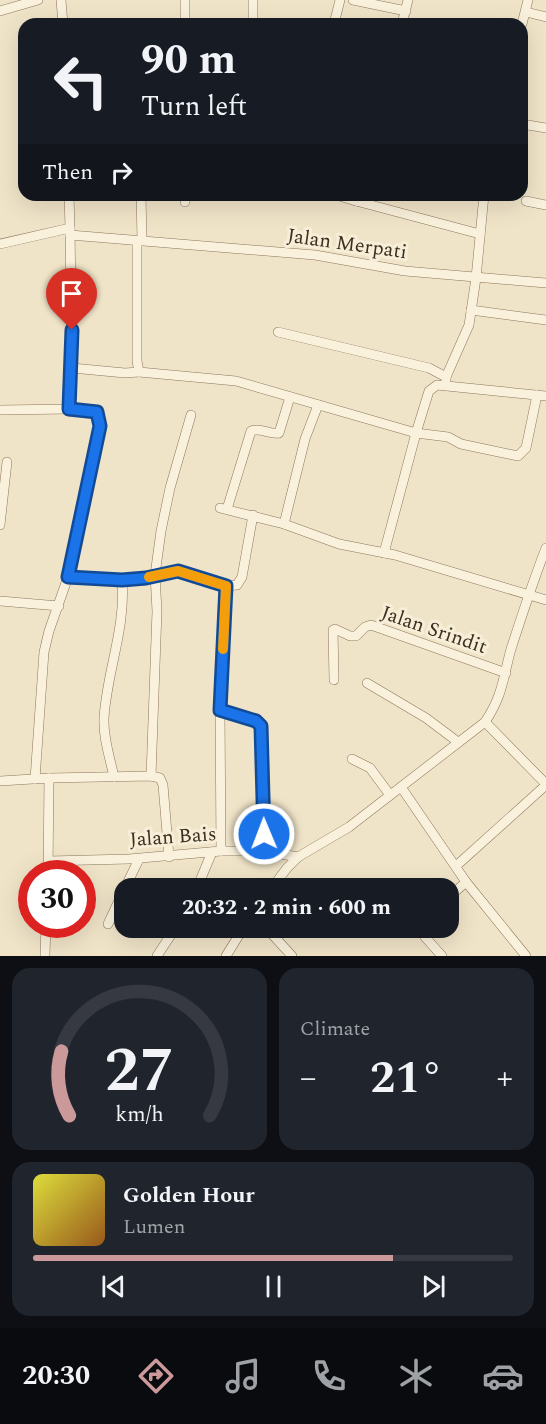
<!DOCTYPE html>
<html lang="en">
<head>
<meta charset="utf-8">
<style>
	body { margin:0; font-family:Spectral,serif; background:#20242c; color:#f1f3f6; height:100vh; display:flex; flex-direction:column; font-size:22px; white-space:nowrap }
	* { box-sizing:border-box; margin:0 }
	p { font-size:20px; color:#9ea1a6 }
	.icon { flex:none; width:33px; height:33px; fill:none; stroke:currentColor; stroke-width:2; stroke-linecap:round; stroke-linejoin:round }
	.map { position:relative; height:956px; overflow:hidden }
	.side { display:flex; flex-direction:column; gap:12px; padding:12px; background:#0d0f14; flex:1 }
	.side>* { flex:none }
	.hud { position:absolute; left:18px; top:18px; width:510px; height:183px; border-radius:18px; box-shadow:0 6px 24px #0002; background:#171b24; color:#f1f3f6; overflow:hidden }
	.speed { position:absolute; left:18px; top:860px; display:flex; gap:12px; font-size:30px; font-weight:700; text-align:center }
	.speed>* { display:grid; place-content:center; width:78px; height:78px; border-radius:50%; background:#171b24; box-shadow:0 6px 24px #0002; line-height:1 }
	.speed .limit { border:9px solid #d22; background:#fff; color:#111 }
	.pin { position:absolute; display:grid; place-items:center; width:51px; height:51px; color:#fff; margin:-62px -26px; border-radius:50% 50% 50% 0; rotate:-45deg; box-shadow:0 0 6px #0007 }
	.pin .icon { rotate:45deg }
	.me { position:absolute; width:66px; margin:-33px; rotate:359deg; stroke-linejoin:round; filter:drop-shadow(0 0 4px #0008) }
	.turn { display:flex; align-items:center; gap:21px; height:126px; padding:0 24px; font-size:27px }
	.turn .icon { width:78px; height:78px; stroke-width:2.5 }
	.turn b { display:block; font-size:42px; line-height:51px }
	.then { display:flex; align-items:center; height:57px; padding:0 24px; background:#0003; gap:12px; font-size:22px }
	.big { font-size:45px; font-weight:700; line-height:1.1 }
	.side .tile { flex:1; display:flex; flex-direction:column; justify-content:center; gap:9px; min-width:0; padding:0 21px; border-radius:18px; background:#20242c }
	.side .dial { align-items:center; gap:0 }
	.dial svg { height:156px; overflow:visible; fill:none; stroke:#363941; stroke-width:7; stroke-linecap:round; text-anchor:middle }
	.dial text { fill:#f1f3f6; stroke:none }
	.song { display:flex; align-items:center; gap:18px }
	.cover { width:72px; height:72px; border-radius:9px; background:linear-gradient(135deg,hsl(60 70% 55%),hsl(30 70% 35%)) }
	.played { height:6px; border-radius:3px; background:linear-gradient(90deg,#cc999b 75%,#363941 75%) }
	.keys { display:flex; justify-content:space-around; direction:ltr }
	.heat { display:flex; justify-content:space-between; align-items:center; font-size:33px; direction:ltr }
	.side .tiles { flex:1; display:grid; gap:12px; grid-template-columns:1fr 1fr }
	.tile:last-child { grid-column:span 2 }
	.trip { position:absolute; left:114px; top:878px; width:345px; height:60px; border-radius:18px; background:#171b24; box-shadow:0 6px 24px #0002; font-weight:700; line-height:60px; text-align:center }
	.dock { display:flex; height:96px; justify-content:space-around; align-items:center; background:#090b0e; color:#9ea1a6 }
	.dock .icon { width:42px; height:42px }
	.dock .active { color:#cc999b }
	.dock b { font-size:27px; color:#f1f3f6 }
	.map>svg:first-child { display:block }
</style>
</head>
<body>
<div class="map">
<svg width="546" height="956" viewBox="0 0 546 956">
	<rect width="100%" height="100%" fill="#f0e4c8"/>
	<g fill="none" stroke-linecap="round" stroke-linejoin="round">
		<g stroke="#8d765c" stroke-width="10">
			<g id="street">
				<path d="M 61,0 L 63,24"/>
				<path d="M 185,0 L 185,24"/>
				<path d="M 353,0 L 406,11"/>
				<path d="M 0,11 L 38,0"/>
				<path d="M 526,12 L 546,17"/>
				<path d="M 253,24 L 253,0"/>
				<path d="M 334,24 L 340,0"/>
				<path d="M 402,24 L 408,0"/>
				<path d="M 522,24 L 528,0"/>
				<path d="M 522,124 L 546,128"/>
				<path d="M 141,195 L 142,240"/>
				<path d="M 336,195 L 356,201"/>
				<path d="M 357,195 L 356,201 L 480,234"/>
				<path d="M 526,201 L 546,205"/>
				<path d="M 185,202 L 186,195"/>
				<path d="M 70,235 L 315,255 L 405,271 L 546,283"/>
				<path d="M 0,244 L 70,228 L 69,195"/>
				<path d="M 471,310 L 546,320"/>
				<path d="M 278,332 L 429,368 L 446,377 L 446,380"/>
				<path d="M 72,368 L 125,373 L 139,372 L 137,361 L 137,241"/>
				<path d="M 139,372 L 236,381 L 416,433 L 429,391 L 437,385 L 546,396"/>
				<path d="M 446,377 L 469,325 L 476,278 L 484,195"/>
				<path d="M 0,410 L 69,409 L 69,392 L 72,368 L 70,228"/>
				<path d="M 220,508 L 284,524 L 339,544 L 395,555 L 546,600"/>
				<path d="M 227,509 L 251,431 C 260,427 270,435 279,433 L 290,397"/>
				<path d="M 284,524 L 305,439 L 318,405"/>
				<path d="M 0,525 L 7,462"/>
				<path d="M 384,553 L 416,433 L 448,437 L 461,444 L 518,456 L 526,448 L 537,395"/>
				<path d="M 68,577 L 122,580 L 146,578 L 178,571 L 226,586 L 220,710 L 221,851"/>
				<path d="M 226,586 L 237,585 L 242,577 L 253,515"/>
				<path d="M 0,601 L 59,606"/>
				<path d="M 334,680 L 333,630 L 335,629 L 350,636 L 356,636 L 365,627 L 371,625 L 506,673"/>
				<path d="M 367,683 L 426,718 L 458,742"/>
				<path d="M 220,710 C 234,713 252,715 261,726 L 264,851"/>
				<path d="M 485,722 L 546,784"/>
				<path d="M 352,759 L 370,768 L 390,795"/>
				<path d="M 151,776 L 157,611 L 155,575 L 161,531 L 170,488 L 191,415"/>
				<path d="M 114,777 C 110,758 103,738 104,718 C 107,670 126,629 122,580"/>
				<path d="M 49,778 L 151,776 L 160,778 L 163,785 L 169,857"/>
				<path d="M 35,779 L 44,652 L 49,631 L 68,577 L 100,425 L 97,412 L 69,409"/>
				<path d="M 0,781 L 49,778 L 48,873"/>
				<path d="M 401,787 L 466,882 L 448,898"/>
				<path d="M 49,861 L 129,859 L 221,851 L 264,851 L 298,857"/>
				<path d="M 456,866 L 546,785"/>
				<path d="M 466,882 L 526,956"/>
				<path d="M 125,888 L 139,859"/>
				<path d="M 197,888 L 212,852"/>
				<path d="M 272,888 L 287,868 L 298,857 L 349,827 L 485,722 C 503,695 503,678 511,649 C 522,615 533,581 546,548"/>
				<path d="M 108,924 L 124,890"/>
				<path d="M 263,927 L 270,932 L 292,956"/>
				<path d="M 422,927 L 425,937 L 442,956"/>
				<path d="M 45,956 L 46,924"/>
				<path d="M 157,956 L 176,927"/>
				<path d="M 226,956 L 244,927"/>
			</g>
		</g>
		<use href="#street" stroke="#faf1dc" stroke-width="9"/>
	</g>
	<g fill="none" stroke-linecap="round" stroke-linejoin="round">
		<g stroke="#114b97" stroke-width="15">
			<path id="route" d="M 72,330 L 69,409 L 97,412 L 100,426 L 68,577 L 122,580 L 146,578 L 178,571 L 226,586 L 220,710 L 256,721 L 261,726 L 264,834"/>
		</g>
		<use href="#route" stroke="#1a73e8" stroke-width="10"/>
		<path stroke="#f59e0b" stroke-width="10" d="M 149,577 L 178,571 L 226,586 L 223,649"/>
	</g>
	<g text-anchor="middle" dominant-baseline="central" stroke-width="6" stroke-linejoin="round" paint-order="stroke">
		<g font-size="20" fill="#3d2e20" stroke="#f7eed8">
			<text transform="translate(347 244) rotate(8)">Jalan Merpati</text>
			<text transform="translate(434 630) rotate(19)">Jalan Srindit</text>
			<text transform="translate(173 837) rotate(-4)">Jalan Bais</text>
		</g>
	</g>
</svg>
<div class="speed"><div class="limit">30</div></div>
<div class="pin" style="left:72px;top:330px;background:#d93025"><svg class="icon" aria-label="arrive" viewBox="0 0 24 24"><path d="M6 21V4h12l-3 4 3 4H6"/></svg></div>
<svg class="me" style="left:264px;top:834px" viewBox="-20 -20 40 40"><circle r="17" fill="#1a73e8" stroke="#fff" stroke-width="3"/><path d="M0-11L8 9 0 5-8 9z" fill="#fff"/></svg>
<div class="trip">20:32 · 2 min · 600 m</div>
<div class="hud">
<div class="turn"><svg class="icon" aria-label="left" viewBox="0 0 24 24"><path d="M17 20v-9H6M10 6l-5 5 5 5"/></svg><div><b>90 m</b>Turn left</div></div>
<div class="then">Then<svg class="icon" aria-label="right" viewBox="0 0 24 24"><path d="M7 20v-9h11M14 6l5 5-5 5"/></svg></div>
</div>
</div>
<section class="side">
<div class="tiles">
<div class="tile dial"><svg viewBox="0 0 100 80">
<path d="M14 69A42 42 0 1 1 86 69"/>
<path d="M14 69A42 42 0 0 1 10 36" stroke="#cc999b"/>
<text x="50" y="56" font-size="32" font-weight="700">27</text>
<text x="50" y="72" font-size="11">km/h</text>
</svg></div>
<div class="tile"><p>Climate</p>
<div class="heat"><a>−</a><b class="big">21°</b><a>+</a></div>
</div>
<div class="tile">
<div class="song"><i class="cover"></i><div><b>Golden Hour</b><p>Lumen</p></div></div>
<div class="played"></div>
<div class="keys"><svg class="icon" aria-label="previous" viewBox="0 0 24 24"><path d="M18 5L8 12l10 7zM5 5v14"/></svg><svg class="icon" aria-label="pause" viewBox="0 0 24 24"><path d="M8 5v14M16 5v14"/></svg><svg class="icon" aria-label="next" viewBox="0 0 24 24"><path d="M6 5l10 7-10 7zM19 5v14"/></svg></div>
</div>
</div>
</section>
<nav class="dock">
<b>20:30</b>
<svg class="icon active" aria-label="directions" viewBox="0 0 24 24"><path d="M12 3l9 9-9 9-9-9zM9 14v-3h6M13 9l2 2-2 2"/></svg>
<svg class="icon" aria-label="music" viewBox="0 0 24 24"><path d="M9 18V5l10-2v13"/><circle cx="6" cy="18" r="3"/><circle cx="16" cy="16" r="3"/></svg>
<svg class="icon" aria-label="phone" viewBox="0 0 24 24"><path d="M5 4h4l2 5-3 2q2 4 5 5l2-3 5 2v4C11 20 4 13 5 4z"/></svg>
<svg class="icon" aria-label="climate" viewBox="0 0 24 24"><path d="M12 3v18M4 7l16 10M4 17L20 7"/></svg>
<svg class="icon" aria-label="car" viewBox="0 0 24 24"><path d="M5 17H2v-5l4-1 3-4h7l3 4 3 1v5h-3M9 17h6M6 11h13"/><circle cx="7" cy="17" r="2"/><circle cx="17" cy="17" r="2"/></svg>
</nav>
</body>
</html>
